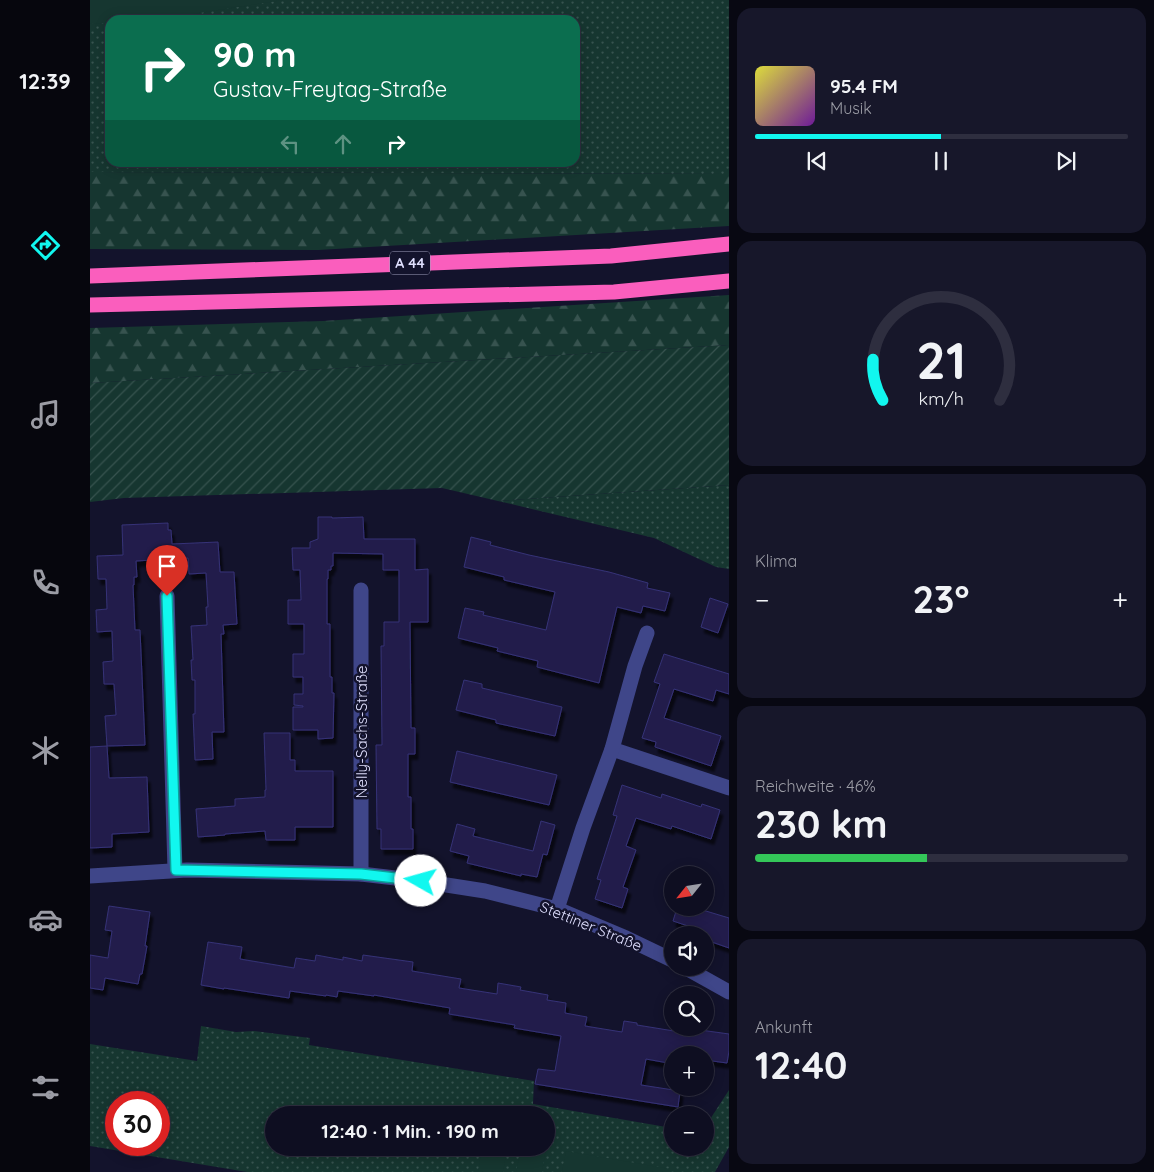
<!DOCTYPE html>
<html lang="de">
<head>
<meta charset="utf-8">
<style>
	body { margin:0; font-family:Quicksand,sans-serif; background:#17172a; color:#f1f3f6; height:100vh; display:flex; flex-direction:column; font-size:19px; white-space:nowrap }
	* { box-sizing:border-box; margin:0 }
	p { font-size:16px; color:#9b9ca5 }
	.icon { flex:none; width:28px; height:28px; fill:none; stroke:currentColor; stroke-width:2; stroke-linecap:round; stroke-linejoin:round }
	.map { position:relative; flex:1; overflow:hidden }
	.details { display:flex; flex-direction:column; gap:8px; padding:8px; background:#080812; width:425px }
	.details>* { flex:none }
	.guide { position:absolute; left:15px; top:15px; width:475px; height:152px; border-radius:15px; box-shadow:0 2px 12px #0003,0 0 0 1px #2e2e3f; background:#0b6e4f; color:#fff; overflow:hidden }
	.needle { width:32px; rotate:240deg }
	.buttons { position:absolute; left:574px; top:866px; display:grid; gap:10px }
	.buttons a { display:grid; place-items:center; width:50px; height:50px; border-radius:50%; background:#0e0e21; box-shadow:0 2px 12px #0003,0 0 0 1px #2e2e3f; font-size:25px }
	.speed { position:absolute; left:15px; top:1091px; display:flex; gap:10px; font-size:25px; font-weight:700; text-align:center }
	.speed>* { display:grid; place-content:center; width:65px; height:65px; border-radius:50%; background:#0e0e21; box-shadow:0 2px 12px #0003,0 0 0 1px #2e2e3f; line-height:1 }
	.speed .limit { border:8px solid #d22; background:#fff; color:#111 }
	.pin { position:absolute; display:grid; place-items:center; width:42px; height:42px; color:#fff; margin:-51px -21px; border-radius:50% 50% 50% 0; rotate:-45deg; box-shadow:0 0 5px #0007 }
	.pin .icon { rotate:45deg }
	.me { position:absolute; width:55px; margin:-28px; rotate:277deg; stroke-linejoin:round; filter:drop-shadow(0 0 4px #0008) }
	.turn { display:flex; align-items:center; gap:18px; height:105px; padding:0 25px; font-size:22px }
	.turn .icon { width:65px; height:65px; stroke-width:2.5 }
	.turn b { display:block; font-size:35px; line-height:42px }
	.lanes { display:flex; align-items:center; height:48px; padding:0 25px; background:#0003; justify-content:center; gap:25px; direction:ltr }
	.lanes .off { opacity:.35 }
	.big { font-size:38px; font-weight:700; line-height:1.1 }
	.details .widget { flex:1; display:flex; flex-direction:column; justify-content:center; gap:8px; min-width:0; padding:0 18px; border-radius:15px; background:#17172a }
	.details .dial { align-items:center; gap:0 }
	.dial svg { height:130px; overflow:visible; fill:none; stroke:#2e2e3f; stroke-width:7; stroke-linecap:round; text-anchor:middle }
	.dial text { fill:#f1f3f6; stroke:none }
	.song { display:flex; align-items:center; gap:15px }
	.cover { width:60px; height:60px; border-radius:8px; background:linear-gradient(135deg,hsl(60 70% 55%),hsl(280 70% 35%)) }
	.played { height:5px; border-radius:2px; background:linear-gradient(90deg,#11f7ef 50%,#2e2e3f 50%) }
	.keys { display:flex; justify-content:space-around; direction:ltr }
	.heat { display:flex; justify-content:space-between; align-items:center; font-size:28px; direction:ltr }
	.charge { height:8px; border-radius:4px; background:linear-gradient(90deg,#34c759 46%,#2e2e3f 0) }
	.trip { position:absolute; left:175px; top:1106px; width:290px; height:50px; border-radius:25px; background:#0e0e21; box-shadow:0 2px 12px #0003,0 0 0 1px #2e2e3f; font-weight:700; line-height:50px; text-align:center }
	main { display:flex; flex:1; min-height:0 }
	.menu { display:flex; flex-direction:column; width:90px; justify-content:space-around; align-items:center; background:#06060d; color:#9b9ca5 }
	.menu .icon { width:35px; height:35px }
	.menu .active { color:#11f7ef }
	.menu b { font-size:22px; color:#f1f3f6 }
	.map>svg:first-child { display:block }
</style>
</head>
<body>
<main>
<nav class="menu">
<b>12:39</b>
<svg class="icon active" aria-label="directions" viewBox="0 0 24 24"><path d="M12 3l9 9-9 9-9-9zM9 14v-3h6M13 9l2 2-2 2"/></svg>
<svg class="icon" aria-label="music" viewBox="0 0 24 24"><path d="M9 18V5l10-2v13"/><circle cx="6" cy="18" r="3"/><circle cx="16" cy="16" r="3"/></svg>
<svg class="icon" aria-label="phone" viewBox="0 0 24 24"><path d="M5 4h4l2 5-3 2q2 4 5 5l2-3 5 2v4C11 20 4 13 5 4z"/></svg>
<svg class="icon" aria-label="climate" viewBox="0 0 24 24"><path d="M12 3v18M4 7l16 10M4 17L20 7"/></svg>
<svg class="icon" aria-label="car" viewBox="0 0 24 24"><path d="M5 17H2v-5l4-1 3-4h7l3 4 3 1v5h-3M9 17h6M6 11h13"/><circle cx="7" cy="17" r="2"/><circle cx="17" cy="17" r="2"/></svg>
<svg class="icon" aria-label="filters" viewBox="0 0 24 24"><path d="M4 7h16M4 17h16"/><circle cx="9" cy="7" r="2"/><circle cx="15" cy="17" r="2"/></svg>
</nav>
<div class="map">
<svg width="639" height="1172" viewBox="0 0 639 1172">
	<defs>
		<pattern id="forest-firs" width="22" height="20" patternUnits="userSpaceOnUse" patternTransform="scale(1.25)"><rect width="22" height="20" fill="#163630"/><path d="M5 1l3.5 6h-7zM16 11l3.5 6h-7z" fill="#37534f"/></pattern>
		<pattern id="park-dots" width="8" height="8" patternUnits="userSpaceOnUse" patternTransform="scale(1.25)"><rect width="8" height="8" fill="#163630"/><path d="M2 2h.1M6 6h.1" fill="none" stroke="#37534f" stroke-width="1.8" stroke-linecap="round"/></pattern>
		<pattern id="garden-furrows" width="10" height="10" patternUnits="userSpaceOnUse" patternTransform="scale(1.25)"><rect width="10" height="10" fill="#163630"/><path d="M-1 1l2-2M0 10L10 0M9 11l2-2" fill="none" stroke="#37534f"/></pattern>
		<filter id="shadow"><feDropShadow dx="3" dy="5.5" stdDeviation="1" flood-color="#0009"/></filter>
	</defs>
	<rect width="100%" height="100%" fill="#13132c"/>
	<g fill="url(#forest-firs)">
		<path d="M 0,172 L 639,174 L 639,226 L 228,250 L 0,249 Z"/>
		<path d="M 639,295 L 639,345 L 0,383 L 0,328 L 233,321 Z"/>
	</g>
	<g fill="url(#park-dots)" fill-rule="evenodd">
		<path d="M 0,0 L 639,0 L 639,174 L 0,172 ZM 20,20 L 485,20 L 485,162 L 20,162 Z"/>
		<path d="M 639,485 L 639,569 L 626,567 L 564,538 L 408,501 Z"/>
		<path d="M 111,1026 L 146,1032 L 164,1031 L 220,1038 L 219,1045 L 444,1081 L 443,1104 L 582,1128 L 582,1148 L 615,1148 L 615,1127 L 639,1090 L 639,1147 L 625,1172 L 157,1172 L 0,1146 L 0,1044 L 107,1061 ZM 26,1102 L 69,1102 L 69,1145 L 26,1145 ZM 184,1115 L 456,1115 L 456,1148 L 184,1148 Z"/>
	</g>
	<path fill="url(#garden-furrows)" d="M 639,345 L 639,485 L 408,501 L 352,488 L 34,498 L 0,502 L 0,383 Z"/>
	<g fill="#163630">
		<path d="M 0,0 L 193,0 L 64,20 L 20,20 L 20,23 L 0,24 Z"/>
		<path d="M 392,1148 L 417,1148 L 413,1172 L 388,1172 Z"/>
		<path d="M 431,1148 L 456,1148 L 452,1172 L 426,1172 Z"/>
		<path d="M 476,1151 L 580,1169 L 580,1172 L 472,1172 Z"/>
	</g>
	<g fill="#221f4c" stroke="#363277" filter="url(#shadow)">
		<path d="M 228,517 L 242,517 L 242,518 L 273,517 L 274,539 L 325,539 L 325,570 L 338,569 L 338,622 L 320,622 L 321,728 L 325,728 L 325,754 L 318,754 L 318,797 L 321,797 L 321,829 L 323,829 L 323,849 L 291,849 L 291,829 L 287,829 L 286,745 L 292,745 L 291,646 L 294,646 L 294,622 L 309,622 L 309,570 L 293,570 L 293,554 L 243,553 L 243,566 L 241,566 L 241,570 L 238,570 L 238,579 L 237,579 L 237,624 L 240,624 L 240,677 L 242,677 L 242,693 L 244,693 L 243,738 L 228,739 L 228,730 L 203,730 L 203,707 L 213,707 L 213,706 L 204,705 L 204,694 L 213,694 L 213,677 L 203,677 L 203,654 L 214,654 L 214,624 L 198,624 L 198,600 L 211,600 L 210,570 L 203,570 L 202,548 L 220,548 L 220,542 L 228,539 Z"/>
		<path d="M 78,523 L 78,530 L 81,530 L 82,544 L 128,542 L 130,572 L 144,572 L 147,624 L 133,625 L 134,634 L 131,634 L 134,732 L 122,732 L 123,759 L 105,760 L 103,714 L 105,714 L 105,680 L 102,680 L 101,660 L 103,660 L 101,626 L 117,625 L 116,607 L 118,607 L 116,573 L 99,574 L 98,558 L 46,561 L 47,577 L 44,577 L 44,585 L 43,585 L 45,630 L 50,630 L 55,745 L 17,746 L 15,716 L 26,715 L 24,684 L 14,684 L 13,662 L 23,661 L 22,631 L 7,632 L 6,610 L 17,609 L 16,579 L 8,579 L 7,556 L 33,555 L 32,525 Z"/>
		<path d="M 381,537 L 401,542 L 400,545 L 439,555 L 519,572 L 558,583 L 557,588 L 580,593 L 575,611 L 553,606 L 551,613 L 527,607 L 509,683 L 447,667 L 448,661 L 407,651 L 408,648 L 368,638 L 375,608 L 394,612 L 393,615 L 456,630 L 465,592 L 414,580 L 414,577 L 374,567 Z"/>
		<path d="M 620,598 L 638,604 L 628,633 L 611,627 Z"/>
		<path d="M 574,654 L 639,674 L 639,694 L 626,690 L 623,701 L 584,689 L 574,718 L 631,736 L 621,766 L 565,747 L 566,742 L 552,738 L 570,684 L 564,682 Z"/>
		<path d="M 374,680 L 392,684 L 392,688 L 472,707 L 465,736 L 406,723 L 406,720 L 366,710 Z"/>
		<path d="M 174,733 L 200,733 L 200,760 L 205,760 L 205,771 L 243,771 L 243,827 L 205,827 L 205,840 L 176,840 L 175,831 L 135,834 L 135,835 L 108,837 L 106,809 L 145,806 L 145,799 L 175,797 L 175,790 L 176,790 Z"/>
		<path d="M 17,746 L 19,778 L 57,777 L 59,832 L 22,834 L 22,847 L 0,848 L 0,747 Z"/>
		<path d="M 367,751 L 467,775 L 459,805 L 360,782 Z"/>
		<path d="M 532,785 L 571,798 L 572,794 L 611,807 L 612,804 L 630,810 L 621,839 L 582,826 L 581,829 L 546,818 L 536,846 L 546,850 L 533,887 L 538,889 L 532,908 L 505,899 L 511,880 L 507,879 L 527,816 L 523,815 Z"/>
		<path d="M 451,821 L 465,825 L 457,855 L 453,854 L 447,877 L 431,874 L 431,876 L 377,863 L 379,856 L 360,851 L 367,824 L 385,829 L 383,836 L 443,851 Z"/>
		<path d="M 19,906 L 60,912 L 55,946 L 57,946 L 52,974 L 50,974 L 48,984 L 15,978 L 13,990 L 0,988 L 0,955 L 18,958 L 22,931 L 15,930 Z"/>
		<path d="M 587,908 L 606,908 L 639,918 L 639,948 L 616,940 L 618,935 L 598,935 L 601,927 L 583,921 Z"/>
		<path d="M 118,942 L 152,947 L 150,959 L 204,968 L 206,958 L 225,961 L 226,955 L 253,960 L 253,957 L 272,961 L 273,955 L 323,962 L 322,971 L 371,979 L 369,988 L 407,994 L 408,983 L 431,987 L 430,990 L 458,995 L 457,1000 L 476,1003 L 475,1013 L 497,1017 L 495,1026 L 532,1032 L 534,1021 L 547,1023 L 547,1025 L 584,1031 L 584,1028 L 596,1028 L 639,1034 L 639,1051 L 637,1063 L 615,1060 L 615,1055 L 580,1055 L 578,1063 L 556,1059 L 551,1085 L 590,1091 L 588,1107 L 445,1084 L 448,1069 L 465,1071 L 471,1036 L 424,1028 L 425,1025 L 359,1014 L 360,1008 L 284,995 L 284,996 L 248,991 L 247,997 L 236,995 L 236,996 L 200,991 L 199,998 L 134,988 L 134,989 L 111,985 Z"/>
	</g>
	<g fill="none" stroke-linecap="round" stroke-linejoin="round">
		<g stroke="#3f4689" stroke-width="15">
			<path d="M 77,596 L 85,870"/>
			<path d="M 522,749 L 639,788"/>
			<path d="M 271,874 L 271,590"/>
			<path d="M 0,876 L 97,870 L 271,874 L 331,881 L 395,891 L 467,909 L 536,938 L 582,960"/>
			<path d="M 467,909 L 493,828 L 522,749 L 545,666 L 557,633"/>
			<path d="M 596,968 L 639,992"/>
		</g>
		<g stroke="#fa5ebd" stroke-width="15">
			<path d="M 0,276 L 521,256 L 639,244"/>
			<path d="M 0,305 L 524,292 L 639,281"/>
		</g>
	</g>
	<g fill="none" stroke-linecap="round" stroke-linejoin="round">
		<g stroke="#0ba19b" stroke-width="12">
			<path id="route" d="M 77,596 L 86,870 L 271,874 L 331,881"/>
		</g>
		<use href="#route" stroke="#11f7ef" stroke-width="9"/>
	</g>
	<g text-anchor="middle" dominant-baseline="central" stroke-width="5" stroke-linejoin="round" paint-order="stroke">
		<rect fill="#13132c" stroke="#a2a2bf" stroke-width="1" x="300" y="251.5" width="40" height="23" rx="4"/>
		<g font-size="14" font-weight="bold" fill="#dfdffe">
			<text x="320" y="263">A 44</text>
		</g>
		<g font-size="15" fill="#dfdffe" stroke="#13132c">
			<text transform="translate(271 732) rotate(-90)">Nelly-Sachs-Straße</text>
			<text transform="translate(501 926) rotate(22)">Stettiner Straße</text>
		</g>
	</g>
</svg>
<div class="buttons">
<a><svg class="needle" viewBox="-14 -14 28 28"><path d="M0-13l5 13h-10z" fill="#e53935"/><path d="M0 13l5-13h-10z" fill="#9b9ca5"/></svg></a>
<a><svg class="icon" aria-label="sound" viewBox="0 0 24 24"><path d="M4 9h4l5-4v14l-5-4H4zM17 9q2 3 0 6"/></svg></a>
<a><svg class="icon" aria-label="search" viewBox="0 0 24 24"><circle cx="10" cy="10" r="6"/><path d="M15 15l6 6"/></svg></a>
<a>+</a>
<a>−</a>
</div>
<div class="speed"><div class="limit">30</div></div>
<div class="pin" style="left:77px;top:596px;background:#d93025"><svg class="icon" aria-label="arrive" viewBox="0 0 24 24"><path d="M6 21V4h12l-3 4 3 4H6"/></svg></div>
<svg class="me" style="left:331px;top:881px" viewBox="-20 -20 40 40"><circle r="19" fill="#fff"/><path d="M0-13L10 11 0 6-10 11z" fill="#11f7ef"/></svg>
<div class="trip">12:40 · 1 Min. · 190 m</div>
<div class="guide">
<div class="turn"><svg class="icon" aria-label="right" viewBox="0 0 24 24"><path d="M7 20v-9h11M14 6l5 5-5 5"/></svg><div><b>90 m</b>Gustav-Freytag-Straße</div></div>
<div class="lanes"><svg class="icon off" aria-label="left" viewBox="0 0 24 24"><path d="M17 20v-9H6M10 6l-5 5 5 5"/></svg><svg class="icon off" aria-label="ahead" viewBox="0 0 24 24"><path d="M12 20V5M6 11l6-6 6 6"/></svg><svg class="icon" aria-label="right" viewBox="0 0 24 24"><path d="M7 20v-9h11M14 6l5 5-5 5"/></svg></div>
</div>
</div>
<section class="details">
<div class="widget">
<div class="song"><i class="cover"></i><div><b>95.4 FM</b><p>Musik</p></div></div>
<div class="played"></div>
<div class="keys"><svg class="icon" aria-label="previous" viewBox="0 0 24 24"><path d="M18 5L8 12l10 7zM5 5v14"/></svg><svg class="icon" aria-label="pause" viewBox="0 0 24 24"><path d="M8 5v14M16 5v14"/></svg><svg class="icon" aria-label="next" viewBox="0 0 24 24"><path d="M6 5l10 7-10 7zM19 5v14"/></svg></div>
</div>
<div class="widget dial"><svg viewBox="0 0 100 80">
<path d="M14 69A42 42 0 1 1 86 69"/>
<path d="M14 69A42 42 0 0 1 8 44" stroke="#11f7ef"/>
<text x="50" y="56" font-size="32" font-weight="700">21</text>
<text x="50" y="72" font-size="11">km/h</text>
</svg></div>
<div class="widget"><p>Klima</p>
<div class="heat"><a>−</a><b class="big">23°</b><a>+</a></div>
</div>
<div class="widget"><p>Reichweite · 46%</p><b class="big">230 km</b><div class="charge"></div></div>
<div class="widget"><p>Ankunft</p><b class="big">12:40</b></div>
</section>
</main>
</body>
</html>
